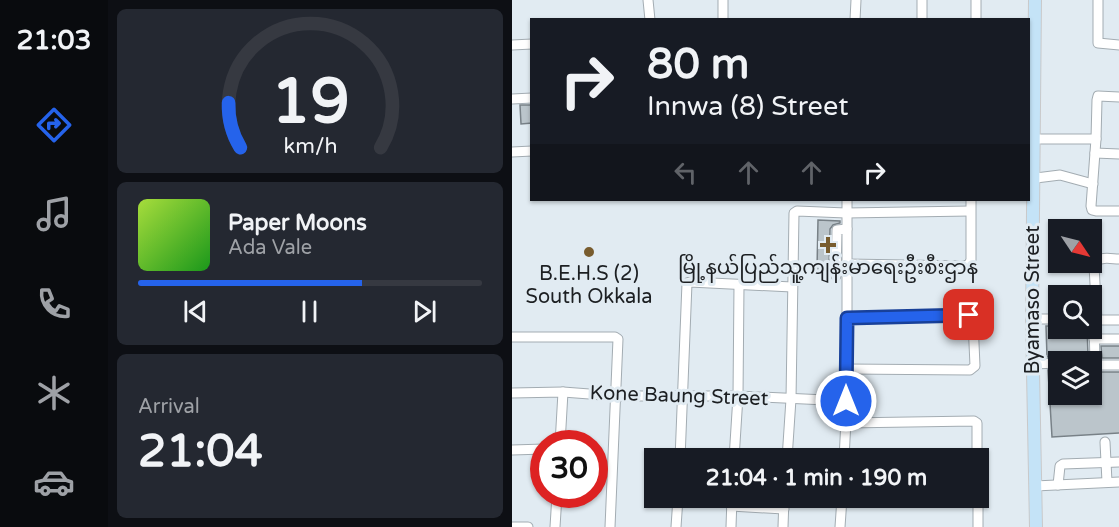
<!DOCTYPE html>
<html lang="en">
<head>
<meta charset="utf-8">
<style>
	body { margin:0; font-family:"Varela Round","Noto Sans Myanmar",sans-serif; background:#242831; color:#f1f3f6; height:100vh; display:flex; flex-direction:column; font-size:22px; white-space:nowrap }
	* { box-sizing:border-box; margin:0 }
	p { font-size:20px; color:#9ea1a6 }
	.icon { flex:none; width:33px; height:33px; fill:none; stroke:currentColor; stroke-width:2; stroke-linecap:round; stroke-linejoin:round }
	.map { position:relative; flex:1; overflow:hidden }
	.side { display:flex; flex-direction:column; gap:9px; padding:9px; background:#0d0f14; width:404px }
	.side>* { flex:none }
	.banner { position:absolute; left:18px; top:18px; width:500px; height:183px; border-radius:0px; box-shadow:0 2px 4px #0004; background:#171b24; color:#f1f3f6; overflow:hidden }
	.needle { width:39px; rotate:125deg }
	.tools { position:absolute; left:536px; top:219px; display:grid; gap:12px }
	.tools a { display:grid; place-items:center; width:54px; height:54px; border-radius:0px; background:#171b24; box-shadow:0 2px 4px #0004; font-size:30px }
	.speed { position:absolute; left:18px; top:430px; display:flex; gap:12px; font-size:30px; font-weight:700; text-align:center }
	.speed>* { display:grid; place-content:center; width:78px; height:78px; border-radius:50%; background:#171b24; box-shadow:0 2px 4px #0004; line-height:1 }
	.speed .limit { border:9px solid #d22; background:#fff; color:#111 }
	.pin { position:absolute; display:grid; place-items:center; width:51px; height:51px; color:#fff; margin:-26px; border-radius:12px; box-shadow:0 3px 9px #0006 }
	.me { position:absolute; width:66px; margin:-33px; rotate:0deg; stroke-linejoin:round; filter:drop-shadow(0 0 4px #0008) }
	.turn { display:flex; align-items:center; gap:21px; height:126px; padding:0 18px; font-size:27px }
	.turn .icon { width:78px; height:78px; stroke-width:2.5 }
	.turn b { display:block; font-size:42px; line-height:51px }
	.lanes { display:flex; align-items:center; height:57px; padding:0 18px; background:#0003; justify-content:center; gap:30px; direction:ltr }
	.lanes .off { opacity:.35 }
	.big { font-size:45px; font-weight:800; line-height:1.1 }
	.side .widget { flex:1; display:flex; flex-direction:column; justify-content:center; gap:9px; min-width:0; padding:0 21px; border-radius:9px; background:#242831 }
	.side .dial { align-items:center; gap:0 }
	.dial svg { height:156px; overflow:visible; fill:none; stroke:#363941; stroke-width:7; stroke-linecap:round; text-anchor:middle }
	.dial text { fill:#f1f3f6; stroke:none }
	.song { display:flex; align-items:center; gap:18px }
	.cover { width:72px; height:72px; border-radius:9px; background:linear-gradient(135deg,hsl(80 70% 55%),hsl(120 70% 35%)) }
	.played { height:6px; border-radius:3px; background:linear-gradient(90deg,#2563eb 65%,#363941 65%) }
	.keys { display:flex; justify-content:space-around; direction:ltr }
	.trip { position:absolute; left:132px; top:448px; width:345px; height:60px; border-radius:0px; background:#171b24; box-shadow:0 2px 4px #0004; font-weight:800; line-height:60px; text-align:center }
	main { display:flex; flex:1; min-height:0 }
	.tabs { display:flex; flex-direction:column; width:108px; justify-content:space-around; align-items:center; background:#090b0e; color:#9ea1a6 }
	.tabs .icon { width:42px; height:42px }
	.tabs .on { color:#2563eb }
	.tabs b { font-size:27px; color:#f1f3f6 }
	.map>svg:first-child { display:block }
</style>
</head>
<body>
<main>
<nav class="tabs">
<b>21:03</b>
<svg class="icon on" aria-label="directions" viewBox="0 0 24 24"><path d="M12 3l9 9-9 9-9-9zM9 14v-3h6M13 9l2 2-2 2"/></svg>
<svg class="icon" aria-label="music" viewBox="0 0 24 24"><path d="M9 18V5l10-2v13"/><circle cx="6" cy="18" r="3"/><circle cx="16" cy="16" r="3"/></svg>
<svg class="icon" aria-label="phone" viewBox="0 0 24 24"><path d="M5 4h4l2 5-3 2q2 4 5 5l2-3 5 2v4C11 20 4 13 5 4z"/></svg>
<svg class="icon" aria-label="climate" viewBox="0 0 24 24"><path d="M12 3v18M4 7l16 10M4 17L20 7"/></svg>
<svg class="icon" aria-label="car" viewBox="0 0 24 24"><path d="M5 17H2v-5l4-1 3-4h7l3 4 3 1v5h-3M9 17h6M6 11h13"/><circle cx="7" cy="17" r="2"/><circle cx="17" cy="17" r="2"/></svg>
</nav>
<section class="side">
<div class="widget dial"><svg viewBox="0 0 100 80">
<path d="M14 69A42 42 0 1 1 86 69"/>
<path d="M14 69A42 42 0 0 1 8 46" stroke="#2563eb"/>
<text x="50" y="56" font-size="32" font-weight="700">19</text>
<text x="50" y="72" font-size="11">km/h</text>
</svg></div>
<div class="widget">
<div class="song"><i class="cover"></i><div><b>Paper Moons</b><p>Ada Vale</p></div></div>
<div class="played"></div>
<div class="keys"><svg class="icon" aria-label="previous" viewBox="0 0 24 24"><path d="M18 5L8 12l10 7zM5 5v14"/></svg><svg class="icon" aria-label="pause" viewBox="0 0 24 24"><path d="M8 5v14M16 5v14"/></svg><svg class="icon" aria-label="next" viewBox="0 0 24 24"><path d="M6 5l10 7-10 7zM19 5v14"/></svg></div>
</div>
<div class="widget"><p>Arrival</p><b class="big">21:04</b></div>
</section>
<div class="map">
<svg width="608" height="527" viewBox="0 0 608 527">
	<rect width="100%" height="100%" fill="#e1ebf2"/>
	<g fill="#bbc5cb" stroke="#788187" stroke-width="1.5">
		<path d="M 8,105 L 20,105 L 20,123 L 9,124 Z"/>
		<path d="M 306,220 L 328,221 L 328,223 L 321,225 L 318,229 L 317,270 L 305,269 Z"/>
		<path d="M 534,326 L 546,326 L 546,328 L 575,328 L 576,355 L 563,356 L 559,362 L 552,362 L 546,356 L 535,357 Z"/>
		<path d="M 589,346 L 608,346 L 608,358 L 590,358 Z"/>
		<path d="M 536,370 L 546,370 L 546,394 L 585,394 L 589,389 L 589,372 L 608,372 L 608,433 L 540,437 Z"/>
	</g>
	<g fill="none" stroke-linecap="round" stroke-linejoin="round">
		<g stroke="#a3acb2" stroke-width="11">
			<g id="minor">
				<path d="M 136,0 L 138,20"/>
				<path d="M 586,0 L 586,43 L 608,45"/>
				<path d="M 211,20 L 211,0"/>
				<path d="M 343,20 L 344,0"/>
				<path d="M 410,20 L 410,0"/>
				<path d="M 464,20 L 464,0"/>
				<path d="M 0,45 L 20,44"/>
				<path d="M 608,97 L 586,96 L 585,100 L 584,139 L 579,206 L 580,210 L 584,211 L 608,211"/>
				<path d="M 0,99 L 20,98"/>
				<path d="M 521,139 L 584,139"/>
				<path d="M 0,152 L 20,151"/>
				<path d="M 583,153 L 608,154"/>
				<path d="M 516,179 L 548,175 L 581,184"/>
				<path d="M 336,264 L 453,266 L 457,264 L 459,260 L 459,200"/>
				<path d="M 324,276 L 325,230 L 335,229"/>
				<path d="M 520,319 L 546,319"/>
				<path d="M 580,320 L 608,320"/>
				<path d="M 582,320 L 583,365 L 608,365"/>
				<path d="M 585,320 L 582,266 C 585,255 598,259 608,259"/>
				<path d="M 0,337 L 103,337 L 106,339 L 98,527"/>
				<path d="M 582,339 L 608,339"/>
				<path d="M 566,362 L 583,361"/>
				<path d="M 521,364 L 546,363"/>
				<path d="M 335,369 L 458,370 L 463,366 L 461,321 L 457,315 L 335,318"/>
				<path d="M 582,388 L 583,365"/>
				<path d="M 0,393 L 51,392 L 104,396 L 226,396 L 335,401"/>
				<path d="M 334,423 L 462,421 L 465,423 L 465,459"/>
				<path d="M 593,442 L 595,482"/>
				<path d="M 48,444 L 51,392"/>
				<path d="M 0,450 L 32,449"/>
				<path d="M 168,459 L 175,283 L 178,282 L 280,287"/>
				<path d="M 222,459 L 226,396 L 227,285"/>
				<path d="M 275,459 L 279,399 L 282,213 L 285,211 L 334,213 L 458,211"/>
				<path d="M 332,459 L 335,401 L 335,200"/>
				<path d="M 546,485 L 548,466 L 551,464 L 608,462"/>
				<path d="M 523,486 L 608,482"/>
				<path d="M 466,498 L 466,527"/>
				<path d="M 219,506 L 272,509"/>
				<path d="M 0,527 L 16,527"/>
				<path d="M 43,527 L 45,495"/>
				<path d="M 164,527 L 166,498"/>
				<path d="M 219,527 L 220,498"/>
				<path d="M 271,527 L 272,498"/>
				<path d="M 328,527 L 330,498"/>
			</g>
		</g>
		<g stroke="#c9c9ca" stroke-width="14">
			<path id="major" d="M 523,0 L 520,319 L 524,527"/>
		</g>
		<use href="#minor" stroke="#fff" stroke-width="9"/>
		<use href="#major" stroke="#c4e3f7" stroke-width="12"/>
	</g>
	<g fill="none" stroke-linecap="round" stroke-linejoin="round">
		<g stroke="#184099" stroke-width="15">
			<path id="route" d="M 334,401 L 335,318 L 457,315"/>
		</g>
		<use href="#route" stroke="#2563eb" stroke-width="10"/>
	</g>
	<g fill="#785c2e" stroke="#e1ebf2" stroke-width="2">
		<path d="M313 236h6v6h6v6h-6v6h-6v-6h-6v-6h6z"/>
		<circle cx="77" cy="252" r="6"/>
	</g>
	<g text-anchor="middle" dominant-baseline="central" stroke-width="6" stroke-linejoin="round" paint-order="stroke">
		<g font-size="20" fill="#1c1f22" stroke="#e1ebf2">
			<text x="316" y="268">မြို့နယ်ပြည်သူ့ကျန်းမာရေးဦးစီးဌာန</text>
			<text x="77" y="274">B.E.H.S (2)<tspan x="77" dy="23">South Okkala</tspan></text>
		</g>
		<g font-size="20" fill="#1c1f22" stroke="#e1ebf2">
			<text transform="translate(521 300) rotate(-90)">Byamaso Street</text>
			<text transform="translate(167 396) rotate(2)">Kone Baung Street</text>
		</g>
	</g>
</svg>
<div class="tools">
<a><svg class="needle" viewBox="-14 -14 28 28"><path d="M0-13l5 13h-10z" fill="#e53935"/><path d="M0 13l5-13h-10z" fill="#9ea1a6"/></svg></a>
<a><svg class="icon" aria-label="search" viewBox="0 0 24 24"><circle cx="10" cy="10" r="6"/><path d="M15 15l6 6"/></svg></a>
<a><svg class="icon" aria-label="layers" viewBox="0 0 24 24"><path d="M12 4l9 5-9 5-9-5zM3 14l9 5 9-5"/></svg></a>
</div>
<div class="speed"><div class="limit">30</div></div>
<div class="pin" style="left:457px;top:315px;background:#d93025"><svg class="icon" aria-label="arrive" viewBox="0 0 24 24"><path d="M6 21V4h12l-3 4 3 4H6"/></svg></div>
<svg class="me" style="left:334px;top:401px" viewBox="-20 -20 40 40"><circle r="17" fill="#2563eb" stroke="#fff" stroke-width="3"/><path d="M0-11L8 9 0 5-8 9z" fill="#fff"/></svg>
<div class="trip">21:04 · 1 min · 190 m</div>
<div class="banner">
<div class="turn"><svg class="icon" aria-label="right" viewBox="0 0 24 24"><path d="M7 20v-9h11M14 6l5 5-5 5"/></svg><div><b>80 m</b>Innwa (8) Street</div></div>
<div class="lanes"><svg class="icon off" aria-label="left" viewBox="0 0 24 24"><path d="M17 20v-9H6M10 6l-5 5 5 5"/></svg><svg class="icon off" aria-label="ahead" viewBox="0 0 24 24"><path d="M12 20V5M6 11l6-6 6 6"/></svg><svg class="icon off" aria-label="ahead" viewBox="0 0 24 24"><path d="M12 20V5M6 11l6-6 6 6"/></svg><svg class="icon" aria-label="right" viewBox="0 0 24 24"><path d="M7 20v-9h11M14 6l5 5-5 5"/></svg></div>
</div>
</div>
</main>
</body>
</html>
